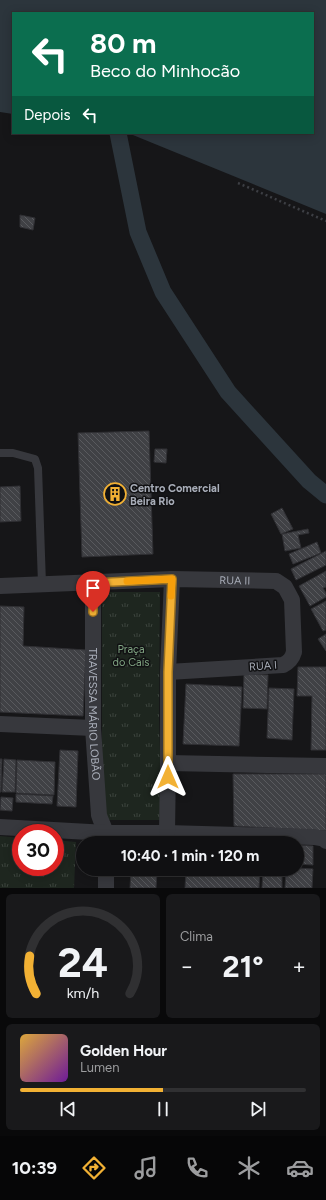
<!DOCTYPE html>
<html lang="pt">
<head>
<meta charset="utf-8">
<style>
	body { margin:0; font-family:Figtree,sans-serif; background:#19191b; color:#f1f3f6; height:100vh; display:flex; flex-direction:column; font-size:15px; white-space:nowrap }
	* { box-sizing:border-box; margin:0 }
	p { font-size:13px; color:#9c9d9f }
	.icon { flex:none; width:22px; height:22px; fill:none; stroke:currentColor; stroke-width:2; stroke-linecap:round; stroke-linejoin:round }
	.map { position:relative; height:888px; overflow:hidden }
	.panel { display:flex; flex-direction:column; gap:6px; padding:6px; background:#09090a; flex:1 }
	.panel>* { flex:none }
	.banner { position:absolute; left:12px; top:12px; width:302px; height:122px; border-radius:0px; box-shadow:0 2px 10px #0003,0 0 0 1px #303032; background:#0b6e4f; color:#fff; overflow:hidden }
	.speed { position:absolute; left:12px; top:824px; display:flex; gap:8px; font-size:20px; font-weight:700; text-align:center }
	.speed>* { display:grid; place-content:center; width:52px; height:52px; border-radius:50%; background:#101012; box-shadow:0 2px 10px #0003,0 0 0 1px #303032; line-height:1 }
	.speed .limit { border:6px solid #d22; background:#fff; color:#111 }
	.pin { position:absolute; display:grid; place-items:center; width:34px; height:34px; color:#fff; margin:-41px -17px; border-radius:50% 50% 50% 0; rotate:-45deg; box-shadow:0 0 4px #0007 }
	.pin .icon { rotate:45deg }
	.me { position:absolute; width:44px; margin:-22px; rotate:0deg; stroke-linejoin:round; filter:drop-shadow(0 0 3px #0008) }
	.turn { display:flex; align-items:center; gap:14px; height:84px; padding:0 12px; font-size:18px }
	.turn .icon { width:52px; height:52px; stroke-width:2.5 }
	.turn b { display:block; font-size:28px; line-height:34px }
	.then { display:flex; align-items:center; height:38px; padding:0 12px; background:#0003; gap:8px; font-size:15px }
	.big { font-size:30px; font-weight:700; line-height:1.1 }
	.panel .widget { flex:1; display:flex; flex-direction:column; justify-content:center; gap:6px; min-width:0; padding:0 14px; border-radius:6px; background:#19191b }
	.panel .dial { align-items:center; gap:0 }
	.dial svg { height:104px; overflow:visible; fill:none; stroke:#303032; stroke-width:7; stroke-linecap:round; text-anchor:middle }
	.dial text { fill:#f1f3f6; stroke:none }
	.song { display:flex; align-items:center; gap:12px }
	.cover { width:48px; height:48px; border-radius:6px; background:linear-gradient(135deg,hsl(40 70% 55%),hsl(280 70% 35%)) }
	.played { height:4px; border-radius:2px; background:linear-gradient(90deg,#f2b134 50%,#303032 50%) }
	.keys { display:flex; justify-content:space-around; direction:ltr }
	.heat { display:flex; justify-content:space-between; align-items:center; font-size:22px; direction:ltr }
	.panel .tiles { flex:1; display:grid; gap:6px; grid-template-columns:1fr 1fr }
	.widget:last-child { grid-column:span 2 }
	.trip { position:absolute; left:76px; top:836px; width:228px; height:40px; border-radius:20px; background:#101012; box-shadow:0 2px 10px #0003,0 0 0 1px #303032; font-weight:700; line-height:40px; text-align:center }
	.dock { display:flex; height:64px; justify-content:space-around; align-items:center; background:#060607; color:#9c9d9f }
	.dock .icon { width:28px; height:28px }
	.dock .current { color:#f2b134 }
	.dock b { font-size:18px; color:#f1f3f6 }
	.map>svg:first-child { display:block }
</style>
</head>
<body>
<div class="map">
<svg width="326" height="888" viewBox="0 0 326 888">
	<defs>
		<pattern id="park-tufts" width="24" height="20" patternUnits="userSpaceOnUse"><rect width="24" height="20" fill="#1e261f"/><path d="M3 7l-1-3M5 7V3M7 7l1-3M15 17l-1-3M17 17v-4M19 17l1-3" fill="none" stroke="#3c433d"/></pattern>
		<pattern id="building-back-hatch" width="6" height="6" patternUnits="userSpaceOnUse"><rect width="6" height="6" fill="#404145"/><path d="M-1 5l2 2M0 0l6 6M5-1l2 2" fill="none" stroke="#595a5e"/></pattern>
	</defs>
	<rect width="100%" height="100%" fill="#161618"/>
	<g fill="url(#park-tufts)">
		<path d="M 102,592 L 160,592 L 159,718 L 162,820 L 103,820 L 102,804 Z"/>
		<path d="M 0,836 L 21,838 L 21,867 L 55,867 L 55,840 L 76,842 L 74,888 L 0,888 Z"/>
	</g>
	<path fill="#2c353c" d="M 0,0 L 326,0 L 326,214 L 128,133 L 313,133 L 313,13 L 13,13 L 13,114 L 0,112 Z"/>
	<g fill="none" stroke-linecap="round" stroke-linejoin="round">
		<path stroke="#2c353c" stroke-width="17" d="M 118,133 L 138,232 L 163,292 L 228,392 L 309,481 L 326,495"/>
	</g>
	<g fill="url(#building-back-hatch)" stroke="#303034">
		<path d="M 20,215 L 35,218 L 33,230 L 20,227 Z"/>
		<path d="M 149,431 L 153,554 L 82,557 L 78,433 Z"/>
		<path d="M 155,449 L 167,449 L 166,463 L 154,462 Z"/>
		<path d="M 20,486 L 21,521 L 0,522 L 0,487 Z"/>
		<path d="M 282,508 L 293,529 L 281,534 L 271,514 Z"/>
		<path d="M 308,529 L 309,533 L 298,535 L 301,548 L 285,551 L 282,534 Z"/>
		<path d="M 317,542 L 321,553 L 293,564 L 289,554 Z"/>
		<path d="M 326,551 L 326,565 L 296,580 L 291,569 Z"/>
		<path d="M 326,571 L 326,587 L 323,588 L 326,593 L 326,597 L 310,606 L 299,586 Z"/>
		<path d="M 326,601 L 326,630 L 323,631 L 311,609 Z"/>
		<path d="M 0,606 L 24,607 L 23,646 L 86,650 L 83,716 L 0,712 Z"/>
		<path d="M 326,634 L 326,651 L 318,639 Z"/>
		<path d="M 298,667 L 326,667 L 326,750 L 311,750 L 312,696 L 297,696 Z"/>
		<path d="M 244,674 L 268,675 L 267,709 L 243,708 Z"/>
		<path d="M 186,684 L 242,687 L 239,746 L 183,744 Z"/>
		<path d="M 269,688 L 294,689 L 292,740 L 267,738 Z"/>
		<path d="M 60,750 L 78,751 L 76,807 L 57,806 Z"/>
		<path d="M 0,759 L 2,759 L 1,792 L 0,792 Z"/>
		<path d="M 4,759 L 16,760 L 15,792 L 2,792 Z"/>
		<path d="M 17,760 L 55,762 L 54,795 L 16,793 Z"/>
		<path d="M 233,774 L 326,774 L 326,831 L 234,826 Z"/>
		<path d="M 16,794 L 53,796 L 52,804 L 16,802 Z"/>
		<path d="M 1,797 L 13,798 L 12,811 L 0,810 Z"/>
		<path d="M 297,845 L 313,846 L 313,865 L 297,864 Z"/>
		<path d="M 297,868 L 313,869 L 312,888 L 285,888 L 286,869 L 297,869 Z"/>
		<path d="M 131,869 L 182,869 L 182,873 L 157,872 L 156,888 L 130,888 Z"/>
		<path d="M 186,869 L 260,869 L 259,888 L 185,888 Z"/>
		<path d="M 263,869 L 282,869 L 282,888 L 262,888 Z"/>
	</g>
	<g fill="none" stroke-linecap="round" stroke-linejoin="round">
		<path stroke="#3d3f44" stroke-width="2.5" stroke-dasharray="2 3" stroke-linecap="butt" d="M 238,183 L 326,221"/>
		<path stroke="#37383d" stroke-width="8" d="M 0,453 L 13,453 L 35,459 L 38,468 L 42,584"/>
		<g stroke="#37383d" stroke-width="16">
			<path id="s1" d="M 93,583 L 93,728 L 99,815 C 102,825 107,831 107,841"/>
			<path id="s2" d="M 0,586 L 172,579 L 276,581 L 285,587 L 292,600 L 294,652 C 292,659 289,662 283,665 L 168,672"/>
			<path d="M 0,724 L 93,728"/>
			<path d="M 168,763 L 326,766"/>
			<path d="M 0,827 L 107,833 L 167,833 L 314,837 L 325,839 L 326,841"/>
			<path d="M 167,833 L 168,763 L 168,672 L 172,579"/>
			<path d="M 106,888 L 106,869"/>
		</g>
	</g>
	<g fill="none" stroke-linecap="round" stroke-linejoin="round">
		<g stroke="#9d7322" stroke-width="10">
			<path id="route" d="M 93,612 L 93,583 L 172,579 L 168,672 L 168,777"/>
		</g>
		<use href="#route" stroke="#f2b134" stroke-width="7"/>
		<path stroke="#f59e0b" stroke-width="7" d="M 127,581 L 172,579 L 171,596"/>
	</g>
	<defs>
		<g id="building-ring" transform="scale(1.15)"><circle r="9.5" fill="#111113" stroke="#f2b134" stroke-width="1.5"/><path d="M-4-6H4V6H1V3H-1V6H-4ZM-2.5-4.3h1.7v1.8h-1.7ZM.8-4.3h1.7v1.8H.8ZM-2.5-1h1.7V.8h-1.7ZM.8-1h1.7V.8H.8Z" fill="#f2b134"/></g>
	</defs>
	<g fill-rule="evenodd">
		<use href="#building-ring" x="115" y="494"/>
	</g>
	<g text-anchor="middle" dominant-baseline="central" stroke-width="3" stroke-linejoin="round" paint-order="stroke">
		<g font-size="11" font-weight="bold" fill="#a8adb8" stroke="#111113" text-anchor="start">
			<text x="130" y="488">Centro Comercial<tspan x="130" dy="13">Beira Rio</tspan></text>
		</g>
		<g font-size="11" fill="#a8adb8" stroke="#111113">
			<text stroke="none"><textPath href="#s2" startOffset="235">RUA II</textPath></text>
			<text transform="translate(263 666) rotate(-4)">RUA I</text>
			<text stroke="none"><textPath href="#s1" startOffset="131">TRAVESSA MÁRIO LOBÃO</textPath></text>
		</g>
		<g font-size="11" fill="#7fa381" stroke="#111113">
			<text x="131" y="649">Praça<tspan x="131" dy="13">do Caís</tspan></text>
		</g>
	</g>
</svg>
<div class="speed"><div class="limit">30</div></div>
<div class="pin" style="left:93px;top:612px;background:#d93025"><svg class="icon" aria-label="arrive" viewBox="0 0 24 24"><path d="M6 21V4h12l-3 4 3 4H6"/></svg></div>
<svg class="me" style="left:168px;top:777px" viewBox="-20 -20 40 40"><path d="M0-17L14 15 0 8-14 15z" fill="#f2b134" stroke="#fff" stroke-width="4"/></svg>
<div class="trip">10:40 · 1 min · 120 m</div>
<div class="banner">
<div class="turn"><svg class="icon" aria-label="left" viewBox="0 0 24 24"><path d="M17 20v-9H6M10 6l-5 5 5 5"/></svg><div><b>80 m</b>Beco do Minhocão</div></div>
<div class="then">Depois<svg class="icon" aria-label="left" viewBox="0 0 24 24"><path d="M17 20v-9H6M10 6l-5 5 5 5"/></svg></div>
</div>
</div>
<section class="panel">
<div class="tiles">
<div class="widget dial"><svg viewBox="0 0 100 80">
<path d="M14 69A42 42 0 1 1 86 69"/>
<path d="M14 69A42 42 0 0 1 9 40" stroke="#f2b134"/>
<text x="50" y="56" font-size="32" font-weight="700">24</text>
<text x="50" y="72" font-size="11">km/h</text>
</svg></div>
<div class="widget"><p>Clima</p>
<div class="heat"><a>−</a><b class="big">21°</b><a>+</a></div>
</div>
<div class="widget">
<div class="song"><i class="cover"></i><div><b>Golden Hour</b><p>Lumen</p></div></div>
<div class="played"></div>
<div class="keys"><svg class="icon" aria-label="previous" viewBox="0 0 24 24"><path d="M18 5L8 12l10 7zM5 5v14"/></svg><svg class="icon" aria-label="pause" viewBox="0 0 24 24"><path d="M8 5v14M16 5v14"/></svg><svg class="icon" aria-label="next" viewBox="0 0 24 24"><path d="M6 5l10 7-10 7zM19 5v14"/></svg></div>
</div>
</div>
</section>
<nav class="dock">
<b>10:39</b>
<svg class="icon current" aria-label="directions" viewBox="0 0 24 24"><path d="M12 3l9 9-9 9-9-9zM9 14v-3h6M13 9l2 2-2 2"/></svg>
<svg class="icon" aria-label="music" viewBox="0 0 24 24"><path d="M9 18V5l10-2v13"/><circle cx="6" cy="18" r="3"/><circle cx="16" cy="16" r="3"/></svg>
<svg class="icon" aria-label="phone" viewBox="0 0 24 24"><path d="M5 4h4l2 5-3 2q2 4 5 5l2-3 5 2v4C11 20 4 13 5 4z"/></svg>
<svg class="icon" aria-label="climate" viewBox="0 0 24 24"><path d="M12 3v18M4 7l16 10M4 17L20 7"/></svg>
<svg class="icon" aria-label="car" viewBox="0 0 24 24"><path d="M5 17H2v-5l4-1 3-4h7l3 4 3 1v5h-3M9 17h6M6 11h13"/><circle cx="7" cy="17" r="2"/><circle cx="17" cy="17" r="2"/></svg>
</nav>
</body>
</html>
